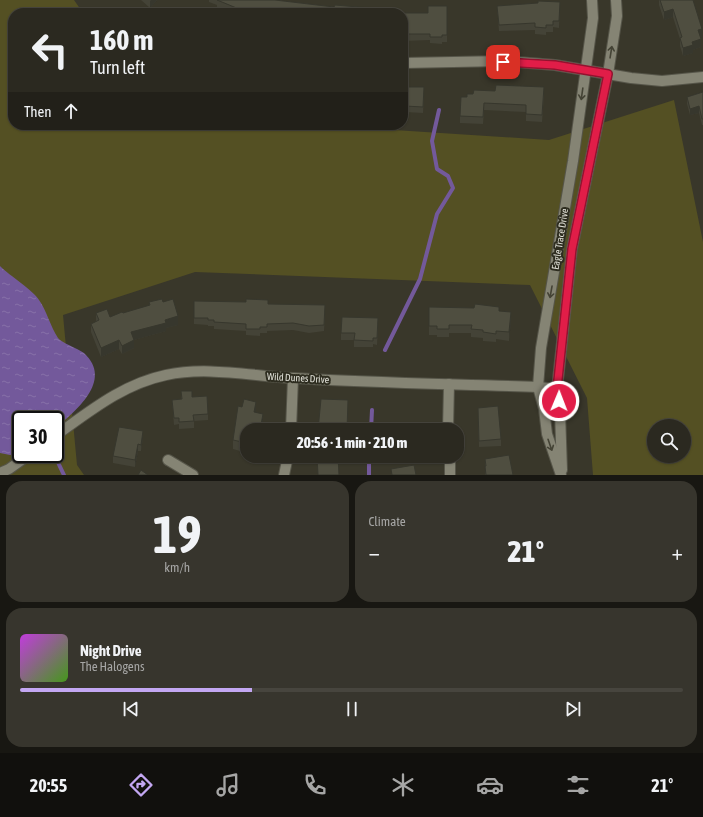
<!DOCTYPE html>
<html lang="en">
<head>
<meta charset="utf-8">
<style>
	body { margin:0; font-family:"Asap Condensed",sans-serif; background:#37352d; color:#f1f3f6; height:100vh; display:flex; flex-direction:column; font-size:15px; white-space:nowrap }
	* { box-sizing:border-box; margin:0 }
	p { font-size:13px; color:#a6a6a5 }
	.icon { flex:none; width:22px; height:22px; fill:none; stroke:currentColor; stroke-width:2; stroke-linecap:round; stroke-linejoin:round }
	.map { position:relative; height:475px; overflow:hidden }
	.drawer { display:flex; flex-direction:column; gap:6px; padding:6px; background:#181712; flex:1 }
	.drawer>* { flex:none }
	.banner { position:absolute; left:8px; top:8px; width:400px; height:122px; border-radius:16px; box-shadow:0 1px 3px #0004,0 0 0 1px #47453e; background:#2b2920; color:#f1f3f6; overflow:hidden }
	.tools { position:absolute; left:647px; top:419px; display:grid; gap:8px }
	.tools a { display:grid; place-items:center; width:44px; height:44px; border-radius:50%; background:#2b2920; box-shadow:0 1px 3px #0004,0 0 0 1px #47453e; font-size:20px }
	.speed { position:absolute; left:12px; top:411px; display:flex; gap:8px; font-size:20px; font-weight:700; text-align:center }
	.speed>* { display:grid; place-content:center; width:52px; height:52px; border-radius:50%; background:#2b2920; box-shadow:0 1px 3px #0004,0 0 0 1px #47453e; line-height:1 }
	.speed .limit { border:2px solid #111; border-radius:6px; background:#fff; color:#111 }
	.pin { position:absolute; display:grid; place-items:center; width:34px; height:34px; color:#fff; margin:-17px; border-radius:8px; box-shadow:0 2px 6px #0006 }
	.me { position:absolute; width:44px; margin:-22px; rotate:1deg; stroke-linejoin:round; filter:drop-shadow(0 0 3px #0008) }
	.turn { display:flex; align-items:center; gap:14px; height:84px; padding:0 16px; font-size:18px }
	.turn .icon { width:52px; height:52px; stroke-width:2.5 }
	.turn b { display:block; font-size:28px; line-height:34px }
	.then { display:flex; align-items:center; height:38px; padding:0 16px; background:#0003; gap:8px; font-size:15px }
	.big { font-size:30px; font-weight:800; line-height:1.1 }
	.drawer .widget { flex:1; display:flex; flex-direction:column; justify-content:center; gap:6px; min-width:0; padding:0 14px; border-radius:16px; background:#37352d }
	.drawer .dial { align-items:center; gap:0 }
	.dial b { font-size:52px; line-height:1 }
	.song { display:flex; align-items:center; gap:12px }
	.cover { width:48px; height:48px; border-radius:6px; background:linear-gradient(135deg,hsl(290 70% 55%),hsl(100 70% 35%)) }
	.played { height:4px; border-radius:2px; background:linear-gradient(90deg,#c3a7f2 35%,#47453e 35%) }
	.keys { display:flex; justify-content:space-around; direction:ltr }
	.heat { display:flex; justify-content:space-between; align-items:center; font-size:22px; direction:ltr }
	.drawer .tiles { flex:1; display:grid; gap:6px; grid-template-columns:1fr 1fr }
	.widget:last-child { grid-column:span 2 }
	.trip { position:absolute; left:240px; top:423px; width:224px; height:40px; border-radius:16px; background:#2b2920; box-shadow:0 1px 3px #0004,0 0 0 1px #47453e; font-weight:800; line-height:40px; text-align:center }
	.tab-bar { display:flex; height:64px; justify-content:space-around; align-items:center; background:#11100d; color:#a6a6a5 }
	.tab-bar .icon { width:28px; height:28px }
	.tab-bar .active { color:#c3a7f2 }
	.tab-bar b { font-size:18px; color:#f1f3f6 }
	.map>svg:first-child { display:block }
</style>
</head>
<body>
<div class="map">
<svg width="703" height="475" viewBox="0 0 703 475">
	<defs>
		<pattern id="water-ripples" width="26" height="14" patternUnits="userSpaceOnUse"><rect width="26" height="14" fill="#73599b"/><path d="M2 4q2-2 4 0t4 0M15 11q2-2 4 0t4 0" fill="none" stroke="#8771a8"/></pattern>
	</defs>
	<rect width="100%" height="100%" fill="#39372a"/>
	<path fill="#545023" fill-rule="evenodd" d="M 0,0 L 74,0 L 83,13 L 13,13 L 13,125 L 317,125 L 549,140 L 674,100 L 703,242 L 703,475 L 593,475 L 587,398 L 530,285 L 195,272 L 63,315 L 77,465 L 84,475 L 0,475 ZM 21,420 L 55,420 L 55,454 L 21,454 ZM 654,426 L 684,426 L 684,456 L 654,456 Z"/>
	<path fill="url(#water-ripples)" d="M 0,266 C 10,276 33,290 39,300 C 47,311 50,326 58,338 C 62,343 77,348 84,353 C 114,381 75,411 55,429 L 55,420 L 21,420 L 21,453 L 10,455 L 0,453 Z"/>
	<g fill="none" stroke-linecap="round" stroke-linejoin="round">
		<g stroke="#73599b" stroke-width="4">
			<path d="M 385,350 L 420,279 L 437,214 L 453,188 L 448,176 L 437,169 L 432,141 L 439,110"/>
			<path d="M 371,430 L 372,410"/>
			<path d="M 54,454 L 64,475"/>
			<path d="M 369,456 L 369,475"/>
		</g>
		<g stroke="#565549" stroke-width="12">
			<g id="minor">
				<path d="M 403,63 L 503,61 L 555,65 L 631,78 L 662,81 L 703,77"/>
				<path d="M 291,430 L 293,378"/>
				<path d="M 448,430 L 449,384"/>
				<path d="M 55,436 C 90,411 123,384 166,375 C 206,366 252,376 293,378 C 374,383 456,384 538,387 L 557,389"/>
				<path d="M 450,456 L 450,475"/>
				<path d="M 168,460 L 193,475"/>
				<path d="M 562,470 L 560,412 L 557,389 L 572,249 L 608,74 L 617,16 L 616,0"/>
				<path d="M 0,473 L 9,469 L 30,454"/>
				<path d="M 284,475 L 288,456"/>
				<path d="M 561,475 L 547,434 L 544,409 L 538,387 L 541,348 L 573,161 L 593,18 L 592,0"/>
			</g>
		</g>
		<use href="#minor" stroke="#858474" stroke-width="10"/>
	</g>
	<g fill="#444337">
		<path d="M 141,0 L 157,0 L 150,8 Z"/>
		<path d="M 209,0 L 275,0 L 334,7 L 399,13 L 233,13 L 217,7 L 217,5 L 209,2 Z"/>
		<path d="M 659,0 L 693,0 L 702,37 L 700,37 L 701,47 L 693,50 L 693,53 L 683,56 L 680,46 L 680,39 L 673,17 L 664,20 L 659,5 Z"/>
		<path d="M 560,2 L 559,28 L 553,27 L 553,32 L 546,32 L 546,35 L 535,34 L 535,30 L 499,31 L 497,6 Z"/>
		<path d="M 447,6 L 447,42 L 442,42 L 442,44 L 430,43 L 430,40 L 403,41 L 403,13 L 428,13 Z"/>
		<path d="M 703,92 L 703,125 L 702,125 L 699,113 L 690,115 L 687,104 L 687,97 Z"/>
		<path d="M 424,94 L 423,113 L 405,112 L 405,106 Z"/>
		<path d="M 473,94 L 544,94 L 542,122 L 526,121 L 526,112 L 484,110 L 483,124 L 460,123 L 460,116 L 467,97 Z"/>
		<path d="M 194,301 L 268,304 L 325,312 L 324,331 L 309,333 L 293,330 L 267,331 L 267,333 L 260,333 L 260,336 L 246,335 L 246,331 L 214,329 L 214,326 L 208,326 L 208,325 L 194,324 Z"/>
		<path d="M 149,302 L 163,302 L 178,325 L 166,328 L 166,331 L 134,340 L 134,348 L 122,354 L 119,349 L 101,357 L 91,332 L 91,324 L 96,322 L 96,313 L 110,317 L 149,306 Z"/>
		<path d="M 429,307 L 499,311 L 511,320 L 509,341 L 496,339 L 496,342 L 483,341 L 483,338 L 471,337 L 471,333 L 449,333 L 449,337 L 437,337 L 437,335 L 429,335 Z"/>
		<path d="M 378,324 L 377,345 L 373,344 L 373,347 L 354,347 L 354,340 L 341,340 L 341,333 Z"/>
		<path d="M 181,391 L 192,397 L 208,414 L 208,420 L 194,421 L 194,428 L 179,429 L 179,424 L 174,425 L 172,400 L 181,399 Z"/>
		<path d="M 242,407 L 256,412 L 263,423 L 262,430 L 247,430 L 247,453 L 233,449 L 233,440 Z"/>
		<path d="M 478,414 L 501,439 L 501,446 L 479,447 Z"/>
		<path d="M 143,438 L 141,451 L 138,451 L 135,467 L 113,463 L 113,456 Z"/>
		<path d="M 249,456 L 263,456 L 262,460 L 249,457 Z"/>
		<path d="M 485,459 L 513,475 L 485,475 Z"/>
	</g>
	<g fill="#37372d">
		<path d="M 151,0 L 157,0 L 150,8 L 150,1 Z"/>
		<path d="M 673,9 L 673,17 L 664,20 L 664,12 Z"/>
		<path d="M 702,29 L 702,37 L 698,38 L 698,30 Z"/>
		<path d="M 701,39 L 701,47 L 693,50 L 693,53 L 683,56 L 683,48 L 692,42 Z"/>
		<path d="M 699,106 L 699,113 L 690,115 L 690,109 Z"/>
		<path d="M 511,312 L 511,320 L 509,341 L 509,332 Z"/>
		<path d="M 178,316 L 178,325 L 166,328 L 166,331 L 134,340 L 134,348 L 122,354 L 122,346 L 131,332 L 165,320 Z"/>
		<path d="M 119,340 L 119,349 L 101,357 L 101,348 Z"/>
		<path d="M 256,402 L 256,412 L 254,412 Z"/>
		<path d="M 263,414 L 263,423 L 262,430 L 260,430 Z"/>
		<path d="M 143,431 L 143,438 L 141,451 L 141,445 Z"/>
		<path d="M 138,444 L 138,451 L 135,467 L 135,460 Z"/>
	</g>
	<g fill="#4f4e40" stroke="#37372d">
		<path d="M 217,0 L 275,0 L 334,7 L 335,5 L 370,8 L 369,10 L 399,13 L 245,13 L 239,12 L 239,9 Z"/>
		<path d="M 660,0 L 693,0 L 702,29 L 698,30 L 701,39 L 692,42 L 693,45 L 683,48 L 680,38 L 682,37 L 673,9 L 664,12 Z"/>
		<path d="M 538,1 L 560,2 L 559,21 L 553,21 L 553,25 L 546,25 L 546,28 L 535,27 L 535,23 L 499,25 L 497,6 L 538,3 Z"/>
		<path d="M 428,6 L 447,6 L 447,35 L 442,35 L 442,37 L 430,37 L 430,34 L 403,34 L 403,13 L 428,13 Z"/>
		<rect x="137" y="12" width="14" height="1"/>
		<path d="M 496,85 L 544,87 L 542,115 L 526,114 L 526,105 L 484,103 L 483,117 L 460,116 L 461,97 L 467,97 L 467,94 L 473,94 L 474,90 L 495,91 Z"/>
		<path d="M 406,87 L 424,87 L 423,107 L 405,106 Z"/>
		<path d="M 703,92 L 703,119 L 702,119 L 699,106 L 690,109 L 687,97 Z"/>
		<path d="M 162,299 L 163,302 L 173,299 L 178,316 L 165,320 L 166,323 L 131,332 L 134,340 L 122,346 L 119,340 L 101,348 L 91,324 L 99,320 L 96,313 L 107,309 L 110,317 L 122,312 L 123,313 L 150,305 L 149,302 Z"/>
		<path d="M 246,299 L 268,300 L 268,304 L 325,305 L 324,325 L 309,326 L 293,323 L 267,324 L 267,327 L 260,327 L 260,329 L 246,329 L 246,324 L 214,322 L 214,320 L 208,320 L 208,318 L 194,318 L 194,301 L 246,302 Z"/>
		<path d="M 475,304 L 499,307 L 499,311 L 511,312 L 509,332 L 496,331 L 496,334 L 483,332 L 483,330 L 471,329 L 472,325 L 449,325 L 449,329 L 437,329 L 437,326 L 429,326 L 429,307 L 474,308 Z"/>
		<path d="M 342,317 L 378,318 L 377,338 L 373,338 L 373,341 L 354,340 L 355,333 L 341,333 Z"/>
		<path d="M 181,391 L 192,391 L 192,397 L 207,396 L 208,414 L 193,415 L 194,421 L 179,422 L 179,418 L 174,418 L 172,400 L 182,399 Z"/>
		<path d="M 244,399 L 256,402 L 254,412 L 263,414 L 260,430 L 247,430 L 247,443 L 233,440 L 238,406 L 242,407 Z"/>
		<path d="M 321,399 L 348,400 L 347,430 L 318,430 Z"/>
		<path d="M 498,406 L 501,439 L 479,441 L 478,408 Z"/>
		<path d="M 119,427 L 143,431 L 141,445 L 138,444 L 135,460 L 113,456 Z"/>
		<path d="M 509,455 L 513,475 L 486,475 L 485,466 L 486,466 L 485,459 Z"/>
		<path d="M 338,456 L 339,475 L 318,475 L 317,457 Z"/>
		<path d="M 414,465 L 416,475 L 392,475 L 391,469 Z"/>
		<path d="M 141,470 L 148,475 L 138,475 Z"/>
	</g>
	<defs><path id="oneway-shaft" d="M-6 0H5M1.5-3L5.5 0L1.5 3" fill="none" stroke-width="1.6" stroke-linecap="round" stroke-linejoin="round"/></defs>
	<g stroke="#444335">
		<use href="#oneway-shaft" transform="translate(611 52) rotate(-81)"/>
		<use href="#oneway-shaft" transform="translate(582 94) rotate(98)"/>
		<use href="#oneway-shaft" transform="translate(551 292) rotate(100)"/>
		<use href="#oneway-shaft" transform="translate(550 445) rotate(71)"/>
	</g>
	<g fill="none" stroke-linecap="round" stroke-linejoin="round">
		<g stroke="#92132f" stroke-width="10">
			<path id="route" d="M 503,62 L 555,65 L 608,74 L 572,249 L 557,389 L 559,401"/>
		</g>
		<use href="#route" stroke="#e11d48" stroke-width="7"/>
	</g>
	<g text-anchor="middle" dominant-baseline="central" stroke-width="4" stroke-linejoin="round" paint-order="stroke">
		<g font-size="10" fill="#e1e1d8" stroke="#2e2d20">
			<text transform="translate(560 239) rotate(-81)">Eagle Trace Drive</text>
			<text transform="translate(298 378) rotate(3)">Wild Dunes Drive</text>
		</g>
	</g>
</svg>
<div class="tools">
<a><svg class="icon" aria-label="search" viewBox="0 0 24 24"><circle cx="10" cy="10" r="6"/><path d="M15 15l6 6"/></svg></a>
</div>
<div class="speed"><div class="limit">30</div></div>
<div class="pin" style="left:503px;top:62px;background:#d93025"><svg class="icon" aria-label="arrive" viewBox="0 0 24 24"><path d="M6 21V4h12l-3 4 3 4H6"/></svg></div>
<svg class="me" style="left:559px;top:401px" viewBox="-20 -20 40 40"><circle r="17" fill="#e11d48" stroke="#fff" stroke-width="3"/><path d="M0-11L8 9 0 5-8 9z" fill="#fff"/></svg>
<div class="trip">20:56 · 1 min · 210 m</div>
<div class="banner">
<div class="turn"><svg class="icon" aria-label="left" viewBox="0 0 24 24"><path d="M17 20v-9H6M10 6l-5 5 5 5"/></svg><div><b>160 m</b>Turn left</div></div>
<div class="then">Then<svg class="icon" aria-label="ahead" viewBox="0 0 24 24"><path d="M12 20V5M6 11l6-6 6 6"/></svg></div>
</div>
</div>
<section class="drawer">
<div class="tiles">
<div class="widget dial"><b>19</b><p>km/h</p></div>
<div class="widget"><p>Climate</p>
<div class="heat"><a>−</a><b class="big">21°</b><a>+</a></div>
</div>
<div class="widget">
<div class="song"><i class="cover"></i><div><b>Night Drive</b><p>The Halogens</p></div></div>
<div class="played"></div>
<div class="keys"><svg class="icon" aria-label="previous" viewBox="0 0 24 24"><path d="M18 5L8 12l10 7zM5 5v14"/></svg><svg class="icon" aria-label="pause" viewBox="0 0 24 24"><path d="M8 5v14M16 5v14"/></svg><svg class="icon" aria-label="next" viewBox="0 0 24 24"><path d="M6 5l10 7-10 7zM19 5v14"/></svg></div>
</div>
</div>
</section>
<nav class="tab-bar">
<b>20:55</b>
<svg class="icon active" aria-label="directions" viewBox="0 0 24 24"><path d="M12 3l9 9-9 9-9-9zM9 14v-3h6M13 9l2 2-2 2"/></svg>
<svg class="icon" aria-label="music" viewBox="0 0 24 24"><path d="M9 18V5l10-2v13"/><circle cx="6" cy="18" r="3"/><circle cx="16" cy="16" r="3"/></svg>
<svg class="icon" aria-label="phone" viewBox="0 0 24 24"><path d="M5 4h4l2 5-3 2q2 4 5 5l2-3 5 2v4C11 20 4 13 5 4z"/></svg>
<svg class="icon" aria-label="climate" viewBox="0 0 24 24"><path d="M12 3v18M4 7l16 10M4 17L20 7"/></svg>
<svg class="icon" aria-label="car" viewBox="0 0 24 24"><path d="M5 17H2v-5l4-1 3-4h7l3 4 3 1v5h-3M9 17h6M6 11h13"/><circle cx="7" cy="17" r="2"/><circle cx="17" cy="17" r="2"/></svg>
<svg class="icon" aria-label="filters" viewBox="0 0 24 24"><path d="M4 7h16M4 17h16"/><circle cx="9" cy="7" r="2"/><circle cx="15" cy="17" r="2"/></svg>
<b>21°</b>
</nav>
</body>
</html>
